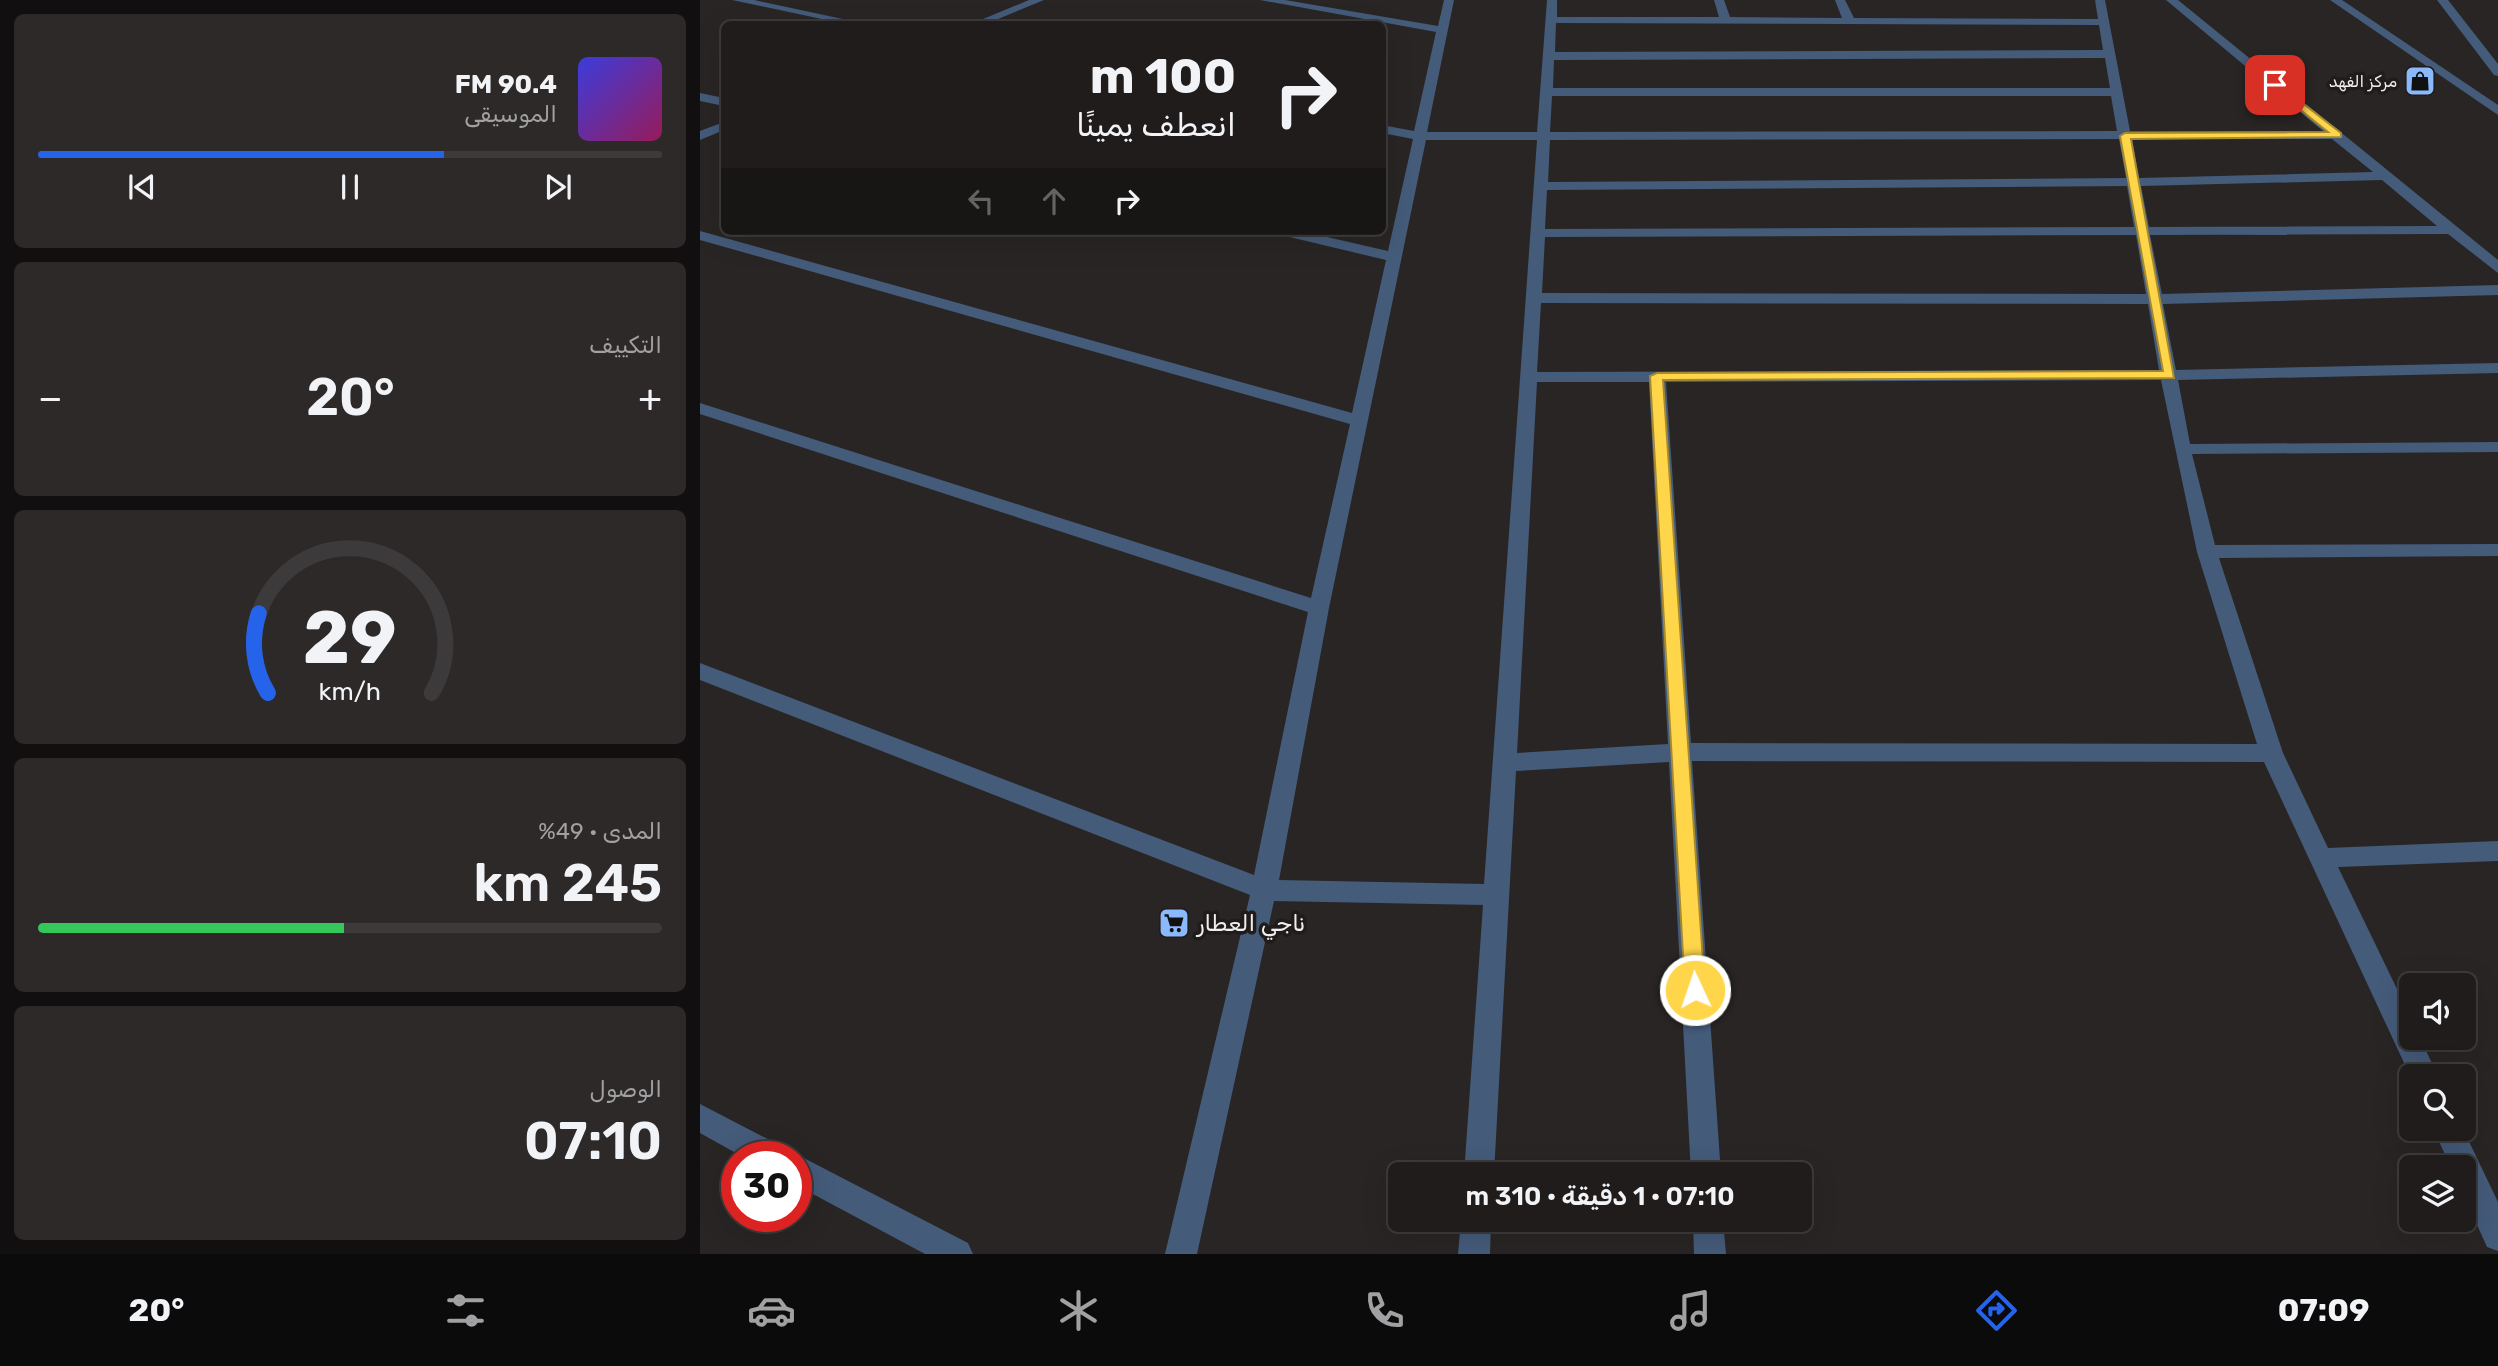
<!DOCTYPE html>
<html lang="ar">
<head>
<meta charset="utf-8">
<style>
	body { margin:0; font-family:Rubik,"Noto Sans Arabic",sans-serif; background:#2c2928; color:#f1f3f6; direction:rtl; height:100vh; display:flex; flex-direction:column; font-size:26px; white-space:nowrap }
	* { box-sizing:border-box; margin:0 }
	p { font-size:23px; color:#a1a1a3 }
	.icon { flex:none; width:38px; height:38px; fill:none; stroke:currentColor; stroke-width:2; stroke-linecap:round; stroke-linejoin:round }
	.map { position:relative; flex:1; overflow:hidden; direction:ltr }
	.sheet { display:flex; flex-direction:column; gap:14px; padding:14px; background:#110f0f; width:700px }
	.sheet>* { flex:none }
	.top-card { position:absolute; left:21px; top:21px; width:665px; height:214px; border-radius:10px; box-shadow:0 7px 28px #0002,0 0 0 2px #3c3a3a; direction:rtl; background:#1f1c1b; color:#f1f3f6; overflow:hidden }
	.tools { position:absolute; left:1699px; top:973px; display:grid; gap:14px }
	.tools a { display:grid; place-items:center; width:77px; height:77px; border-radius:10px; background:#1f1c1b; box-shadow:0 7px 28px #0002,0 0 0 2px #3c3a3a; font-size:35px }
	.speed { position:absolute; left:21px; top:1141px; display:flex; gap:14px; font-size:35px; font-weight:700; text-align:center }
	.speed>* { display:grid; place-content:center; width:91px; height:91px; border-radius:50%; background:#1f1c1b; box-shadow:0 7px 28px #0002,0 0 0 2px #3c3a3a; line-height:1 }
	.speed .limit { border:10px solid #d22; background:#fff; color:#111 }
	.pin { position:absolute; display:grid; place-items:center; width:60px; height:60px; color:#fff; margin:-30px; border-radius:14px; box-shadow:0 4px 10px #0006 }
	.me { position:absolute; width:77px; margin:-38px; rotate:357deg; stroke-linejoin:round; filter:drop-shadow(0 0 5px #0008) }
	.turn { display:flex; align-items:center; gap:24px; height:147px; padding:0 35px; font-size:32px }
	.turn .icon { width:91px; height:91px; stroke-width:2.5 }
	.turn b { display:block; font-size:49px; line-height:60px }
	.lanes { display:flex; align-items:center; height:66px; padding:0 35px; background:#0003; justify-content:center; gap:35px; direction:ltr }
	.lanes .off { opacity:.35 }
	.big { font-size:52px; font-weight:600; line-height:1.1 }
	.sheet .card { flex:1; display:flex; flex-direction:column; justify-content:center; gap:10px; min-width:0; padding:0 24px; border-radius:10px; background:#2c2928 }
	.sheet .dial { align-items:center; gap:0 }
	.dial svg { height:182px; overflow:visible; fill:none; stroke:#3c3a3a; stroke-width:7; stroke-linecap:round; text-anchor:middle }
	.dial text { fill:#f1f3f6; stroke:none }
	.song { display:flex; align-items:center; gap:21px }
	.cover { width:84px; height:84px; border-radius:10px; background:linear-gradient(135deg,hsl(240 70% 55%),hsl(330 70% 35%)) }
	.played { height:7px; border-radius:4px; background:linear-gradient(90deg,#2563eb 65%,#3c3a3a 65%) }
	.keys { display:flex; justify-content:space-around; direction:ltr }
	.heat { display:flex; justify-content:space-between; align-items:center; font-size:38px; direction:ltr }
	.charge { height:10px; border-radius:5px; background:linear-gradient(90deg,#34c759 49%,#3c3a3a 0) }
	.trip { position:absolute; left:688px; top:1162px; width:424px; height:70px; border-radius:10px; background:#1f1c1b; box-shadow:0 7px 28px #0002,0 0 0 2px #3c3a3a; font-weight:600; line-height:70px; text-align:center; direction:rtl }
	.tab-bar { display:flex; height:112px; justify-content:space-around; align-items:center; background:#0c0b0b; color:#a1a1a3 }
	.tab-bar .icon { width:49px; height:49px }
	.tab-bar .current { color:#2563eb }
	.tab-bar b { font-size:32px; color:#f1f3f6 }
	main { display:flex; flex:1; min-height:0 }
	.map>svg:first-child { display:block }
</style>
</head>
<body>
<main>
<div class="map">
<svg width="1798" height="1254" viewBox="0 0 1798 1254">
	<rect width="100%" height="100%" fill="#292524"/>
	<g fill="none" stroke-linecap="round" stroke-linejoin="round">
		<g fill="#445b7a" fill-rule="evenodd">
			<path d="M 32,0 L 54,0 L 166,24 L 145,24 Z"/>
			<path d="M 329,0 L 344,0 L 286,24 L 271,24 Z"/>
			<path d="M 560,0 L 585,0 L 738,26 L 744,0 L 754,0 L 727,132 L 837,132 L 847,0 L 857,0 L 857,17 L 1019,17 L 1014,0 L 1024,0 L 1030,17 L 1142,18 L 1135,0 L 1145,0 L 1154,18 L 1398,19 L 1395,0 L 1405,0 L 1430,131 L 1623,131 L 1466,0 L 1478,0 L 1798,260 L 1798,273 L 1748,234 L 1450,235 L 1462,294 L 1798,285 L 1798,295 L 1463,304 L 1476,370 L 1798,363 L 1798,373 L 1478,380 L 1490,444 L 1798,442 L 1798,452 L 1492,454 L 1515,545 L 1798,544 L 1798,556 L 1519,558 L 1583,753 L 1628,848 L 1798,841 L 1798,861 L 1638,867 L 1712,1020 L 1712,1038 L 1720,1038 L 1738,1076 L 1712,1076 L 1712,1080 L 1564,762 L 992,761 L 1021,1174 L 991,1174 L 969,762 L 816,771 L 794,1174 L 764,1174 L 783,905 L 574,901 L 497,1254 L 465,1254 L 550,895 L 0,680 L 0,663 L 554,875 L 608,612 L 0,414 L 0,403 L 611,598 L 650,424 L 0,240 L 0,231 L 652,413 L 686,260 L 577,234 L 575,231 L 601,231 L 688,251 L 713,139 L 682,133 L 682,125 L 714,131 L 736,32 ZM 856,23 L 1399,25 L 1403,50 L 855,52 ZM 1405,58 L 1410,88 L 853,88 L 854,60 ZM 852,96 L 1411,96 L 1417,131 L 850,132 ZM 1419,139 L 1426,178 L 848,182 L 850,140 ZM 1432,139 L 1632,139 L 1673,172 L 1439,178 ZM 726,140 L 837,140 L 784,884 L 579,880 L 629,608 ZM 1682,180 L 1737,226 L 1449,227 L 1441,186 ZM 1427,186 L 1434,227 L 845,229 L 847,190 ZM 1436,235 L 1446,294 L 842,293 L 845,237 ZM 841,303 L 1448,304 L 1459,370 L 837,372 ZM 1461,380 L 1497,552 L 1557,744 L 991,743 L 966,382 ZM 837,382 L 949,382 L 968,744 L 817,753 Z"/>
			<path d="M 1737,0 L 1748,0 L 1798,64 L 1798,76 L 1794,75 Z"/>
			<path d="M 0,93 L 24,98 L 24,106 L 0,101 Z"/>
			<path d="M 24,122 L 24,130 L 0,140 L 0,131 Z"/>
			<path d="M 0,1104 L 83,1147 L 88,1157 L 43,1157 L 0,1133 Z"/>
			<path d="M 1733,1129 L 1763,1129 L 1798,1202 L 1798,1251 L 1787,1247 L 1764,1196 L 1764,1167 L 1751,1167 Z"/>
			<path d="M 96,1154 L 268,1243 L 273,1254 L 225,1254 L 96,1185 L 96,1157 L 90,1157 Z"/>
			<path d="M 761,1220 L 791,1220 L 790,1254 L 758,1254 Z"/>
			<path d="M 993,1220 L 1023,1220 L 1026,1254 L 994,1254 Z"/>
		</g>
		<path fill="#445b7a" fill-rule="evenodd" d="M 1630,0 L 1642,0 L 1798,105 L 1798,115 Z"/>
	</g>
	<path fill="#ffd54a" stroke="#a68a30" stroke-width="2" d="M 1575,82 L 1641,133 L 1641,137 L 1431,139 L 1474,378 L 963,380 L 1005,990 L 1002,996 L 995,999 L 988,996 L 985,990 L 950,376 L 957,373 L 1463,371 L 1420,136 L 1425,133 L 1628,132 L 1572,87 Z"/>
	<defs>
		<g id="shop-square" transform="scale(1.575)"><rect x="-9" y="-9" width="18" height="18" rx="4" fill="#8abafc" stroke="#1f1c1b"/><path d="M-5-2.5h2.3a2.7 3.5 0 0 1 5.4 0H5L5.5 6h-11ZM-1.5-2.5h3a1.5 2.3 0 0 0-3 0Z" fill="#111"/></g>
		<g id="supermarket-square" transform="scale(1.575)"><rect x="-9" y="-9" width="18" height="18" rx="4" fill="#8abafc" stroke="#1f1c1b"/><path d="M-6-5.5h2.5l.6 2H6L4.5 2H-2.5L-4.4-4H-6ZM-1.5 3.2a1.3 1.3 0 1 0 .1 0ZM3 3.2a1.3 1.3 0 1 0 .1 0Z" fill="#111"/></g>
	</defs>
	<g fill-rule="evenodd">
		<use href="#shop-square" x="1720" y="81"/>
		<use href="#supermarket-square" x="474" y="923"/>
	</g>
	<g text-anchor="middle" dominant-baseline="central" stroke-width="7" stroke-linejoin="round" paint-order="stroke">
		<g font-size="16" fill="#f1efee" stroke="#1f1c1b" text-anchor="end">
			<text x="1697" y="81">مركز الفهد</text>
		</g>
		<g font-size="23" fill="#f1efee" stroke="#1f1c1b" text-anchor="start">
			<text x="497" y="923">ناجي العطار</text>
		</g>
	</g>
</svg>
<div class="tools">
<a><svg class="icon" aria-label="sound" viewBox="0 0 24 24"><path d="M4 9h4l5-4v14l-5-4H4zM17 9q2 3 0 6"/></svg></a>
<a><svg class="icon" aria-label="search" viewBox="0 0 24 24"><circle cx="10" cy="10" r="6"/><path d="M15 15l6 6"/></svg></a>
<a><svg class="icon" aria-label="layers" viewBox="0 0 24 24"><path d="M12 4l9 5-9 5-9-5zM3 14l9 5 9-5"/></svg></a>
</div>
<div class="speed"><div class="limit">30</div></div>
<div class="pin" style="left:1575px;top:85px;background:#d93025"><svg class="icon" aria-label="arrive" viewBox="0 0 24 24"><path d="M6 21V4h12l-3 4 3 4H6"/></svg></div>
<svg class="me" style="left:995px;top:990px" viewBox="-20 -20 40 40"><circle r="17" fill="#ffd54a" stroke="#fff" stroke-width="3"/><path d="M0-11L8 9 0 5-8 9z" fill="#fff"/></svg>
<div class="trip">07:10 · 1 دقيقة · 310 m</div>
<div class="top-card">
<div class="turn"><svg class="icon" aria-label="right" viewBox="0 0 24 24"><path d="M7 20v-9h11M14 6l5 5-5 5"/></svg><div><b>100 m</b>انعطف يمينًا</div></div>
<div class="lanes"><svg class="icon off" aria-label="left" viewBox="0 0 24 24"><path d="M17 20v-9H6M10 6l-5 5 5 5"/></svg><svg class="icon off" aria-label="ahead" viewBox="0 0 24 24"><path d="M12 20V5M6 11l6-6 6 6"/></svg><svg class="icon" aria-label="right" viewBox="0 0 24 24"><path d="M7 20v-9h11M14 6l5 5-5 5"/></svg></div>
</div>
</div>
<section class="sheet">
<div class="card">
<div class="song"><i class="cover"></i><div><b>90.4 FM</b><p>الموسيقى</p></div></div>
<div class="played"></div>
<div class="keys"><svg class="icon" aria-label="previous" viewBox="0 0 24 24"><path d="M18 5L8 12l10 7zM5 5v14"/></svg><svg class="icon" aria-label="pause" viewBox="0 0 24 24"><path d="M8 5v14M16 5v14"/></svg><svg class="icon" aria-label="next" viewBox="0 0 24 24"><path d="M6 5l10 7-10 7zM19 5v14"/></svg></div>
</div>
<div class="card"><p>التكييف</p>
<div class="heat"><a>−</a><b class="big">20°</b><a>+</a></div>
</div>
<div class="card dial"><svg viewBox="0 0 100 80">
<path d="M14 69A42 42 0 1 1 86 69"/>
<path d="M14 69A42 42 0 0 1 10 34" stroke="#2563eb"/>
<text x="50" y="56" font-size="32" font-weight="700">29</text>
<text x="50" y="72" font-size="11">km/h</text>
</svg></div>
<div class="card"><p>المدى · 49%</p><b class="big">245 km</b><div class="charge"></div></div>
<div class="card"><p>الوصول</p><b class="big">07:10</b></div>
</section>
</main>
<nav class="tab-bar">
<b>07:09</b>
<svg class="icon current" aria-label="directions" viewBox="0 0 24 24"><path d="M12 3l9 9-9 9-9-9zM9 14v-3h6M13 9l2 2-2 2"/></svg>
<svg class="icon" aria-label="music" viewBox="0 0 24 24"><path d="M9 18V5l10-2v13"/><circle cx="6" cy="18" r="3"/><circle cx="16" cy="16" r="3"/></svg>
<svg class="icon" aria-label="phone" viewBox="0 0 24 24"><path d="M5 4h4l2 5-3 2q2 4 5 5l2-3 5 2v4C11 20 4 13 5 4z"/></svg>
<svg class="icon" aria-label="climate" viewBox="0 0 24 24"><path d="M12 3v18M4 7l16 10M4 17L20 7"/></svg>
<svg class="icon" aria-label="car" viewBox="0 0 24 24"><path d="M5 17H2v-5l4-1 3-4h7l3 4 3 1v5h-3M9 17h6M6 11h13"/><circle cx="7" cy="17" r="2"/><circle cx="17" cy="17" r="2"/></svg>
<svg class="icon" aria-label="filters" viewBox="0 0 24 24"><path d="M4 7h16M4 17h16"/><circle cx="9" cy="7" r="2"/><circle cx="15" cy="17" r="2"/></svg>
<b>20°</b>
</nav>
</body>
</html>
